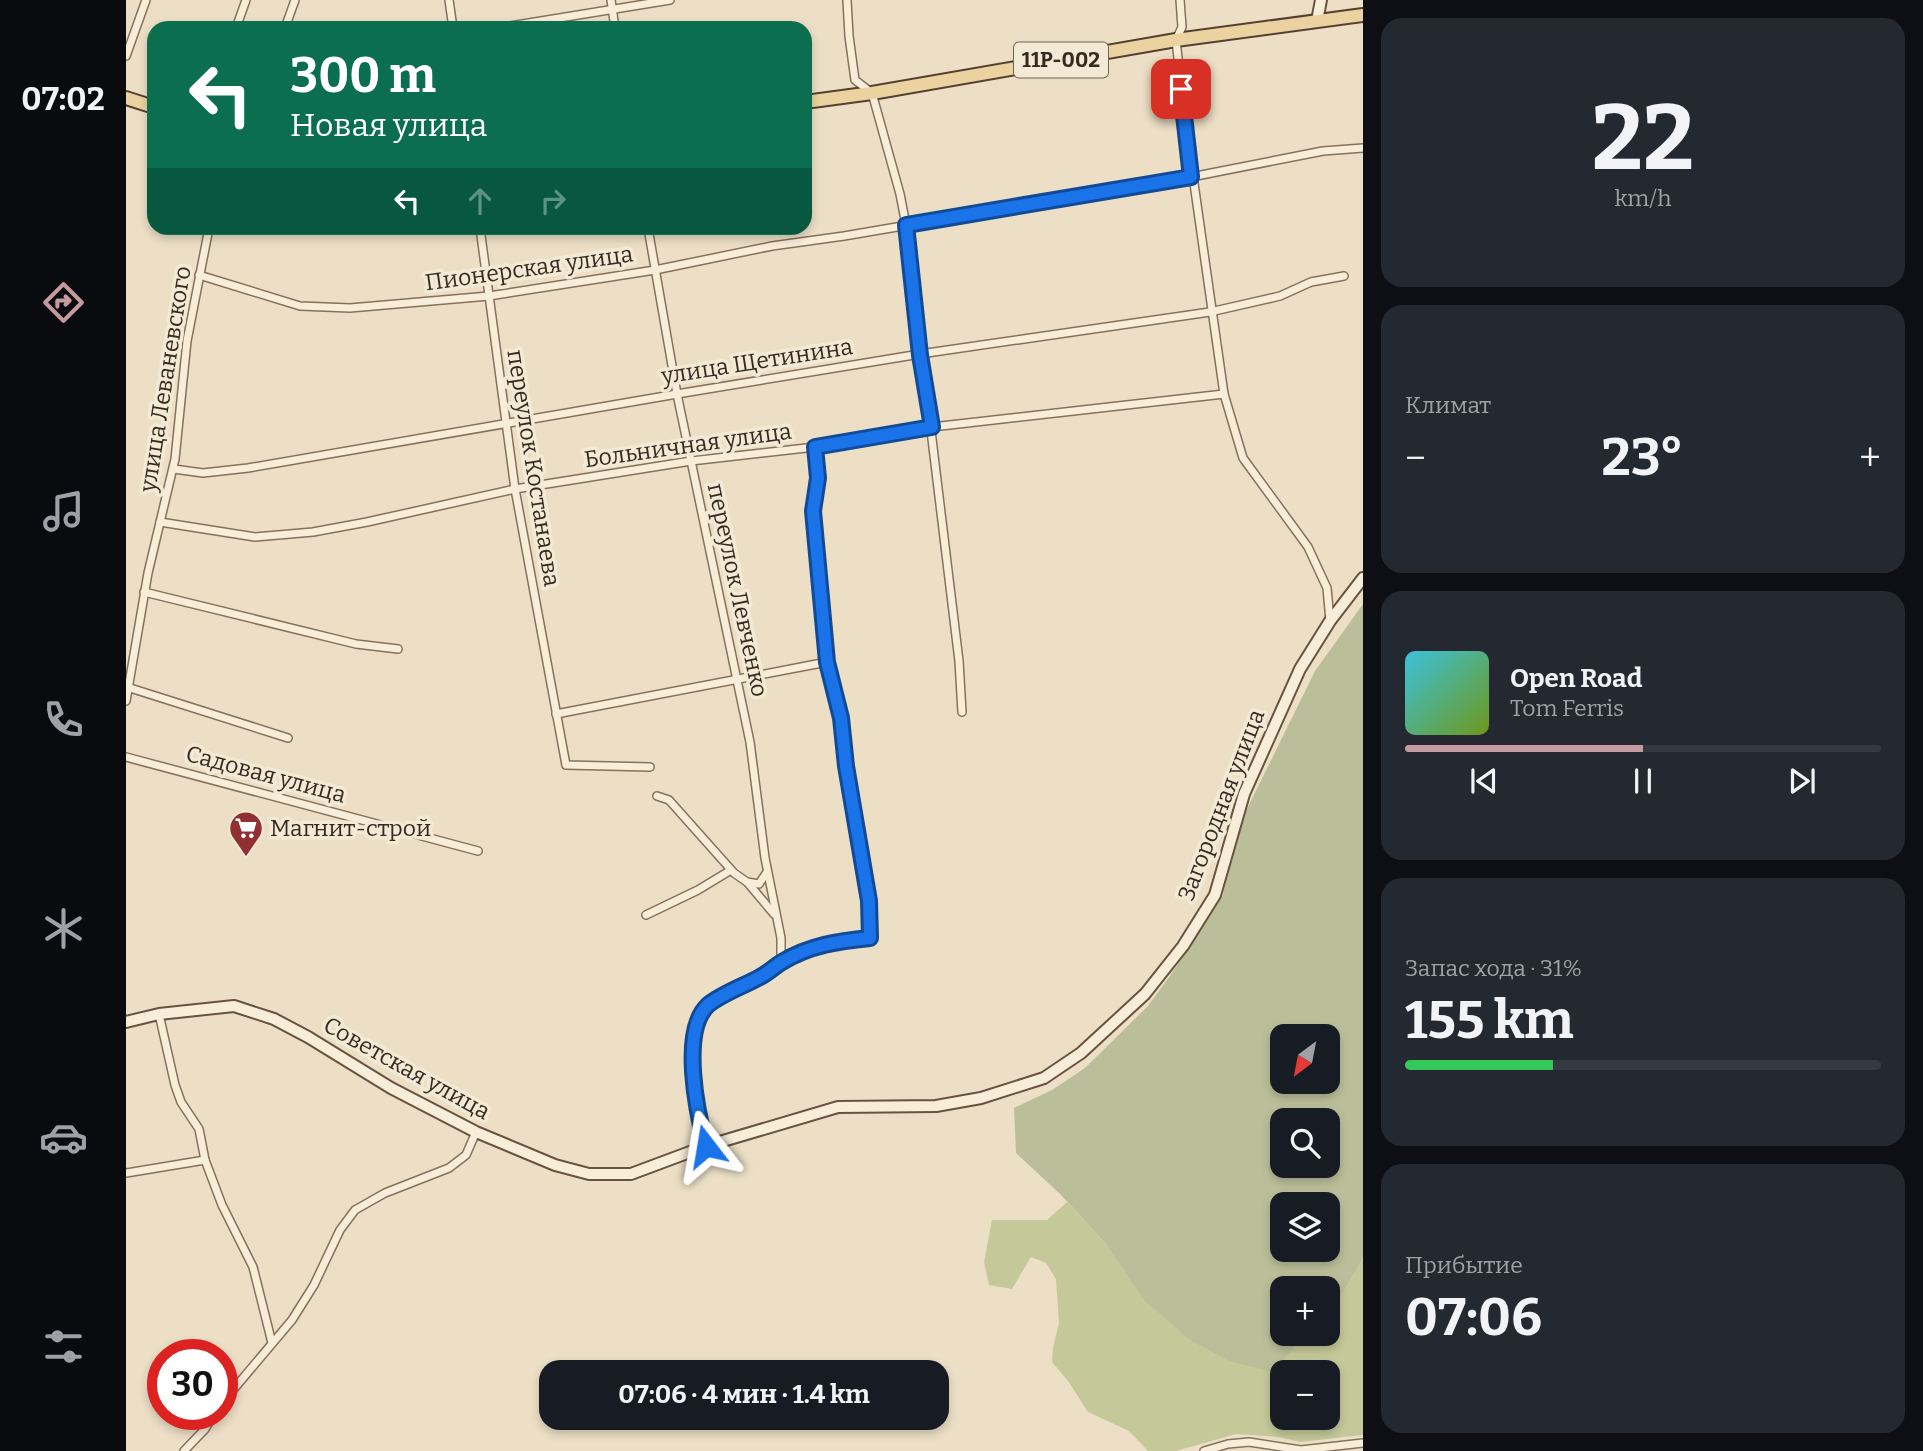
<!DOCTYPE html>
<html lang="ru">
<head>
<meta charset="utf-8">
<style>
	body { margin:0; font-family:Bitter,serif; background:#242831; color:#f1f3f6; height:100vh; display:flex; flex-direction:column; font-size:26px; white-space:nowrap }
	* { box-sizing:border-box; margin:0 }
	p { font-size:23px; color:#9ea1a6 }
	.icon { flex:none; width:38px; height:38px; fill:none; stroke:currentColor; stroke-width:2; stroke-linecap:round; stroke-linejoin:round }
	.map { position:relative; flex:1; overflow:hidden }
	.side { display:flex; flex-direction:column; gap:18px; padding:18px; background:#0d0f14; width:560px }
	.side>* { flex:none }
	.hud { position:absolute; left:21px; top:21px; width:665px; height:214px; border-radius:21px; box-shadow:0 4px 10px #0003; background:#0b6e4f; color:#fff; overflow:hidden }
	.needle { width:46px; rotate:212deg }
	.tools { position:absolute; left:1144px; top:1024px; display:grid; gap:14px }
	.tools a { display:grid; place-items:center; width:70px; height:70px; border-radius:14px; background:#171b24; box-shadow:0 4px 10px #0003; font-size:35px }
	.speed { position:absolute; left:21px; top:1339px; display:flex; gap:14px; font-size:35px; font-weight:700; text-align:center }
	.speed>* { display:grid; place-content:center; width:91px; height:91px; border-radius:50%; background:#171b24; box-shadow:0 4px 10px #0003; line-height:1 }
	.speed .limit { border:10px solid #d22; background:#fff; color:#111 }
	.pin { position:absolute; display:grid; place-items:center; width:60px; height:60px; color:#fff; margin:-30px; border-radius:14px; box-shadow:0 4px 10px #0006 }
	.me { position:absolute; width:77px; margin:-38px; rotate:346deg; stroke-linejoin:round; filter:drop-shadow(0 0 5px #0008) }
	.turn { display:flex; align-items:center; gap:24px; height:147px; padding:0 28px; font-size:32px }
	.turn .icon { width:91px; height:91px; stroke-width:2.5 }
	.turn b { display:block; font-size:49px; line-height:60px }
	.lanes { display:flex; align-items:center; height:66px; padding:0 28px; background:#0003; justify-content:center; gap:35px; direction:ltr }
	.lanes .off { opacity:.35 }
	.big { font-size:52px; font-weight:700; line-height:1.1 }
	.side .card { flex:1; display:flex; flex-direction:column; justify-content:center; gap:10px; min-width:0; padding:0 24px; border-radius:21px; background:#242831 }
	.side .dial { align-items:center; gap:0 }
	.dial b { font-size:91px; line-height:1 }
	.song { display:flex; align-items:center; gap:21px }
	.cover { width:84px; height:84px; border-radius:10px; background:linear-gradient(135deg,hsl(190 70% 55%),hsl(80 70% 35%)) }
	.played { height:7px; border-radius:4px; background:linear-gradient(90deg,#c69b9f 50%,#363941 50%) }
	.keys { display:flex; justify-content:space-around; direction:ltr }
	.heat { display:flex; justify-content:space-between; align-items:center; font-size:38px; direction:ltr }
	.charge { height:10px; border-radius:5px; background:linear-gradient(90deg,#34c759 31%,#363941 0) }
	.trip { position:absolute; left:413px; top:1360px; width:410px; height:70px; border-radius:21px; background:#171b24; box-shadow:0 4px 10px #0003; font-weight:700; line-height:70px; text-align:center }
	main { display:flex; flex:1; min-height:0 }
	.menu { display:flex; flex-direction:column; width:126px; justify-content:space-around; align-items:center; background:#090b0e; color:#9ea1a6 }
	.menu .icon { width:49px; height:49px }
	.menu .current { color:#c69b9f }
	.menu b { font-size:32px; color:#f1f3f6 }
	.map>svg:first-child { display:block }
</style>
</head>
<body>
<main>
<nav class="menu">
<b>07:02</b>
<svg class="icon current" aria-label="directions" viewBox="0 0 24 24"><path d="M12 3l9 9-9 9-9-9zM9 14v-3h6M13 9l2 2-2 2"/></svg>
<svg class="icon" aria-label="music" viewBox="0 0 24 24"><path d="M9 18V5l10-2v13"/><circle cx="6" cy="18" r="3"/><circle cx="16" cy="16" r="3"/></svg>
<svg class="icon" aria-label="phone" viewBox="0 0 24 24"><path d="M5 4h4l2 5-3 2q2 4 5 5l2-3 5 2v4C11 20 4 13 5 4z"/></svg>
<svg class="icon" aria-label="climate" viewBox="0 0 24 24"><path d="M12 3v18M4 7l16 10M4 17L20 7"/></svg>
<svg class="icon" aria-label="car" viewBox="0 0 24 24"><path d="M5 17H2v-5l4-1 3-4h7l3 4 3 1v5h-3M9 17h6M6 11h13"/><circle cx="7" cy="17" r="2"/><circle cx="17" cy="17" r="2"/></svg>
<svg class="icon" aria-label="filters" viewBox="0 0 24 24"><path d="M4 7h16M4 17h16"/><circle cx="9" cy="7" r="2"/><circle cx="15" cy="17" r="2"/></svg>
</nav>
<div class="map">
<svg width="1237" height="1451" viewBox="0 0 1237 1451">
	<rect width="100%" height="100%" fill="#ecdfc6"/>
	<path fill="#c5c99a" fill-rule="evenodd" d="M 941,1202 L 980,1244 L 1145,1372 L 1181,1334 L 1202,1334 L 1202,1310 L 1215,1296 L 1237,1258 L 1237,1435 L 1174,1442 L 1153,1437 L 1110,1434 L 1050,1451 L 1022,1451 L 1003,1431 L 962,1412 L 942,1381 L 926,1362 L 927,1348 L 933,1323 L 930,1279 L 920,1263 L 905,1257 L 886,1289 L 863,1285 L 858,1262 L 866,1220 L 921,1220 ZM 1157,1372 L 1202,1372 L 1202,1418 L 1157,1418 Z"/>
	<path fill="#bbbf99" fill-rule="evenodd" d="M 1237,604 L 1237,1258 L 1215,1296 L 1202,1310 L 1202,1288 L 1157,1288 L 1157,1334 L 1181,1334 L 1146,1372 L 1103,1361 L 1064,1340 L 1019,1301 L 980,1244 L 934,1194 L 890,1153 L 888,1108 L 926,1090 L 959,1068 L 1021,1007 L 1044,976 L 1097,895 L 1102,866 L 1118,815 L 1189,671 ZM 1157,1036 L 1202,1036 L 1202,1082 L 1157,1082 ZM 1157,1120 L 1202,1120 L 1202,1166 L 1157,1166 ZM 1157,1204 L 1202,1204 L 1202,1250 L 1157,1250 Z"/>
	<g fill="none" stroke-linecap="round" stroke-linejoin="round">
		<g stroke="#86715d" stroke-width="10">
			<g id="street">
				<path d="M 323,0 L 327,28"/>
				<path d="M 485,0 L 489,28"/>
				<path d="M 721,0 L 723,36 L 729,80 L 746,93 L 774,194 L 780,225 L 833,661 L 836,712"/>
				<path d="M 1054,0 L 1056,27 L 1050,40 L 1058,113 L 1098,394 L 1117,458 L 1182,547 L 1201,588 L 1204,621"/>
				<path d="M 110,28 L 120,0"/>
				<path d="M 159,28 L 169,0"/>
				<path d="M 372,28 L 544,0"/>
				<path d="M 0,56 L 20,0"/>
				<path d="M 354,228 L 389,489 L 440,765 L 524,767"/>
				<path d="M 522,228 L 551,394 L 624,742 L 639,858 L 655,938 L 655,962"/>
				<path d="M 73,275 L 174,306 L 224,308 L 363,296 L 529,270 L 646,246 L 718,236 L 1065,177 L 1197,151 L 1237,148"/>
				<path d="M 48,469 L 77,473 L 122,468 L 551,394 L 794,354 L 1084,312 L 1154,296 L 1185,282 L 1218,276"/>
				<path d="M 34,522 L 129,537 L 187,532 L 241,522 L 389,489 L 565,461 L 689,447 L 806,427 L 1098,394"/>
				<path d="M 18,592 L 230,644 L 272,649"/>
				<path d="M 1,687 L 162,738"/>
				<path d="M 0,701 L 22,573 L 49,459 L 61,341 L 83,228"/>
				<path d="M 430,714 L 701,662"/>
				<path d="M 0,757 L 352,851"/>
				<path d="M 531,796 L 543,800 L 608,873 L 621,882 L 633,884 L 641,872"/>
				<path d="M 622,883 L 648,914"/>
				<path d="M 520,915 L 572,890 L 605,870"/>
				<path d="M 33,1014 L 49,1085 L 55,1102 L 73,1129 L 79,1160 L 96,1205 L 127,1267 L 146,1343"/>
				<path d="M 580,1146 C 571,1113 554,1031 582,1005 C 597,993 618,986 634,977 C 642,973 649,966 656,962 C 684,945 713,941 744,938 L 743,901 L 720,766 L 715,718 L 701,662 L 687,511 L 692,478 L 689,447"/>
				<path d="M 0,1173 L 79,1160"/>
				<path d="M 96,1403 L 166,1320 L 188,1285 L 214,1230 L 229,1210 L 259,1193 L 323,1168 L 340,1155 L 350,1132"/>
				<path d="M 58,1451 L 79,1429 L 88,1414"/>
				<path d="M 1078,1451 L 1102,1444 L 1123,1442 L 1175,1450 L 1237,1443"/>
			</g>
		</g>
		<g stroke="#685340" stroke-width="14">
			<g id="secondary">
				<path d="M 1191,21 L 1195,0"/>
				<path d="M 0,1022 L 33,1014 L 108,1006 L 148,1019 L 182,1037 L 265,1088 L 350,1132 L 429,1165 L 463,1174 L 505,1174 L 580,1146 L 712,1107 L 810,1106 L 855,1098 L 918,1078 L 955,1053 L 1019,994 L 1057,946 L 1089,895 L 1118,794 L 1174,669 L 1204,621 L 1237,578"/>
			</g>
		</g>
		<g stroke="#544030" stroke-width="16">
			<g id="primary">
				<path d="M 0,98 L 28,107"/>
				<path d="M 679,102 L 746,93 L 1050,40 L 1237,15"/>
			</g>
		</g>
		<use href="#street" stroke="#f7edd9" stroke-width="7"/>
		<use href="#secondary" stroke="#f7edd9" stroke-width="10"/>
		<use href="#primary" stroke="#ecd2a0" stroke-width="12"/>
	</g>
	<g fill="none" stroke-linecap="round" stroke-linejoin="round">
		<g stroke="#114b97" stroke-width="18">
			<path id="route" d="M 580,1146 C 571,1113 554,1031 582,1005 C 597,993 618,986 634,977 C 642,973 649,966 656,962 C 684,945 713,941 744,938 L 743,901 L 720,766 L 715,718 L 701,662 L 687,511 L 692,478 L 689,447 L 806,427 L 794,355 L 780,225 L 1065,177 L 1055,89"/>
		</g>
		<use href="#route" stroke="#1a73e8" stroke-width="12"/>
	</g>
	<defs>
		<g id="supermarket-pin" transform="scale(1.75)"><path d="M0 17L-7.5 6A9.5 9.5 0 1 1 7.5 6Z" fill="#913034" stroke="#f3ead5"/><path d="M-6-5.5h2.5l.6 2H6L4.5 2H-2.5L-4.4-4H-6ZM-1.5 3.2a1.3 1.3 0 1 0 .1 0ZM3 3.2a1.3 1.3 0 1 0 .1 0Z" fill="#fff"/></g>
	</defs>
	<g fill-rule="evenodd">
		<use href="#supermarket-pin" x="120" y="828"/>
	</g>
	<g text-anchor="middle" dominant-baseline="central" stroke-width="7" stroke-linejoin="round" paint-order="stroke">
		<rect fill="#f3ead5" stroke="#6f6456" stroke-width="2" x="888" y="42.5" width="94" height="35" rx="5"/>
		<g font-size="21" font-weight="bold" fill="#372a20">
			<text x="935" y="60">11Р-002</text>
		</g>
		<g font-size="23" fill="#372a20" stroke="#f3ead5">
			<text transform="translate(403 268) rotate(-8)">Пионерская улица</text>
			<text transform="translate(631 361) rotate(-9)">улица Щетинина</text>
			<text transform="translate(39 379) rotate(-81)">улица Леваневского</text>
			<text transform="translate(562 445) rotate(-8)">Больничная улица</text>
			<text transform="translate(408 468) rotate(81)">переулок Костанаева</text>
			<text transform="translate(612 590) rotate(78)">переулок Левченко</text>
			<text transform="translate(140 774) rotate(15)">Садовая улица</text>
			<text transform="translate(1095 805) rotate(-69)">Загородная улица</text>
			<text transform="translate(281 1068) rotate(29)">Советская улица</text>
		</g>
		<g font-size="23" fill="#372a20" stroke="#f3ead5" text-anchor="start">
			<text x="144" y="828">Магнит-строй</text>
		</g>
	</g>
</svg>
<div class="tools">
<a><svg class="needle" viewBox="-14 -14 28 28"><path d="M0-13l5 13h-10z" fill="#e53935"/><path d="M0 13l5-13h-10z" fill="#9ea1a6"/></svg></a>
<a><svg class="icon" aria-label="search" viewBox="0 0 24 24"><circle cx="10" cy="10" r="6"/><path d="M15 15l6 6"/></svg></a>
<a><svg class="icon" aria-label="layers" viewBox="0 0 24 24"><path d="M12 4l9 5-9 5-9-5zM3 14l9 5 9-5"/></svg></a>
<a>+</a>
<a>−</a>
</div>
<div class="speed"><div class="limit">30</div></div>
<div class="pin" style="left:1055px;top:89px;background:#d93025"><svg class="icon" aria-label="arrive" viewBox="0 0 24 24"><path d="M6 21V4h12l-3 4 3 4H6"/></svg></div>
<svg class="me" style="left:580px;top:1146px" viewBox="-20 -20 40 40"><path d="M0-17L14 15 0 8-14 15z" fill="#1a73e8" stroke="#fff" stroke-width="4"/></svg>
<div class="trip">07:06 · 4 мин · 1.4 km</div>
<div class="hud">
<div class="turn"><svg class="icon" aria-label="left" viewBox="0 0 24 24"><path d="M17 20v-9H6M10 6l-5 5 5 5"/></svg><div><b>300 m</b>Новая улица</div></div>
<div class="lanes"><svg class="icon" aria-label="left" viewBox="0 0 24 24"><path d="M17 20v-9H6M10 6l-5 5 5 5"/></svg><svg class="icon off" aria-label="ahead" viewBox="0 0 24 24"><path d="M12 20V5M6 11l6-6 6 6"/></svg><svg class="icon off" aria-label="right" viewBox="0 0 24 24"><path d="M7 20v-9h11M14 6l5 5-5 5"/></svg></div>
</div>
</div>
<section class="side">
<div class="card dial"><b>22</b><p>km/h</p></div>
<div class="card"><p>Климат</p>
<div class="heat"><a>−</a><b class="big">23°</b><a>+</a></div>
</div>
<div class="card">
<div class="song"><i class="cover"></i><div><b>Open Road</b><p>Tom Ferris</p></div></div>
<div class="played"></div>
<div class="keys"><svg class="icon" aria-label="previous" viewBox="0 0 24 24"><path d="M18 5L8 12l10 7zM5 5v14"/></svg><svg class="icon" aria-label="pause" viewBox="0 0 24 24"><path d="M8 5v14M16 5v14"/></svg><svg class="icon" aria-label="next" viewBox="0 0 24 24"><path d="M6 5l10 7-10 7zM19 5v14"/></svg></div>
</div>
<div class="card"><p>Запас хода · 31%</p><b class="big">155 km</b><div class="charge"></div></div>
<div class="card"><p>Прибытие</p><b class="big">07:06</b></div>
</section>
</main>
</body>
</html>
